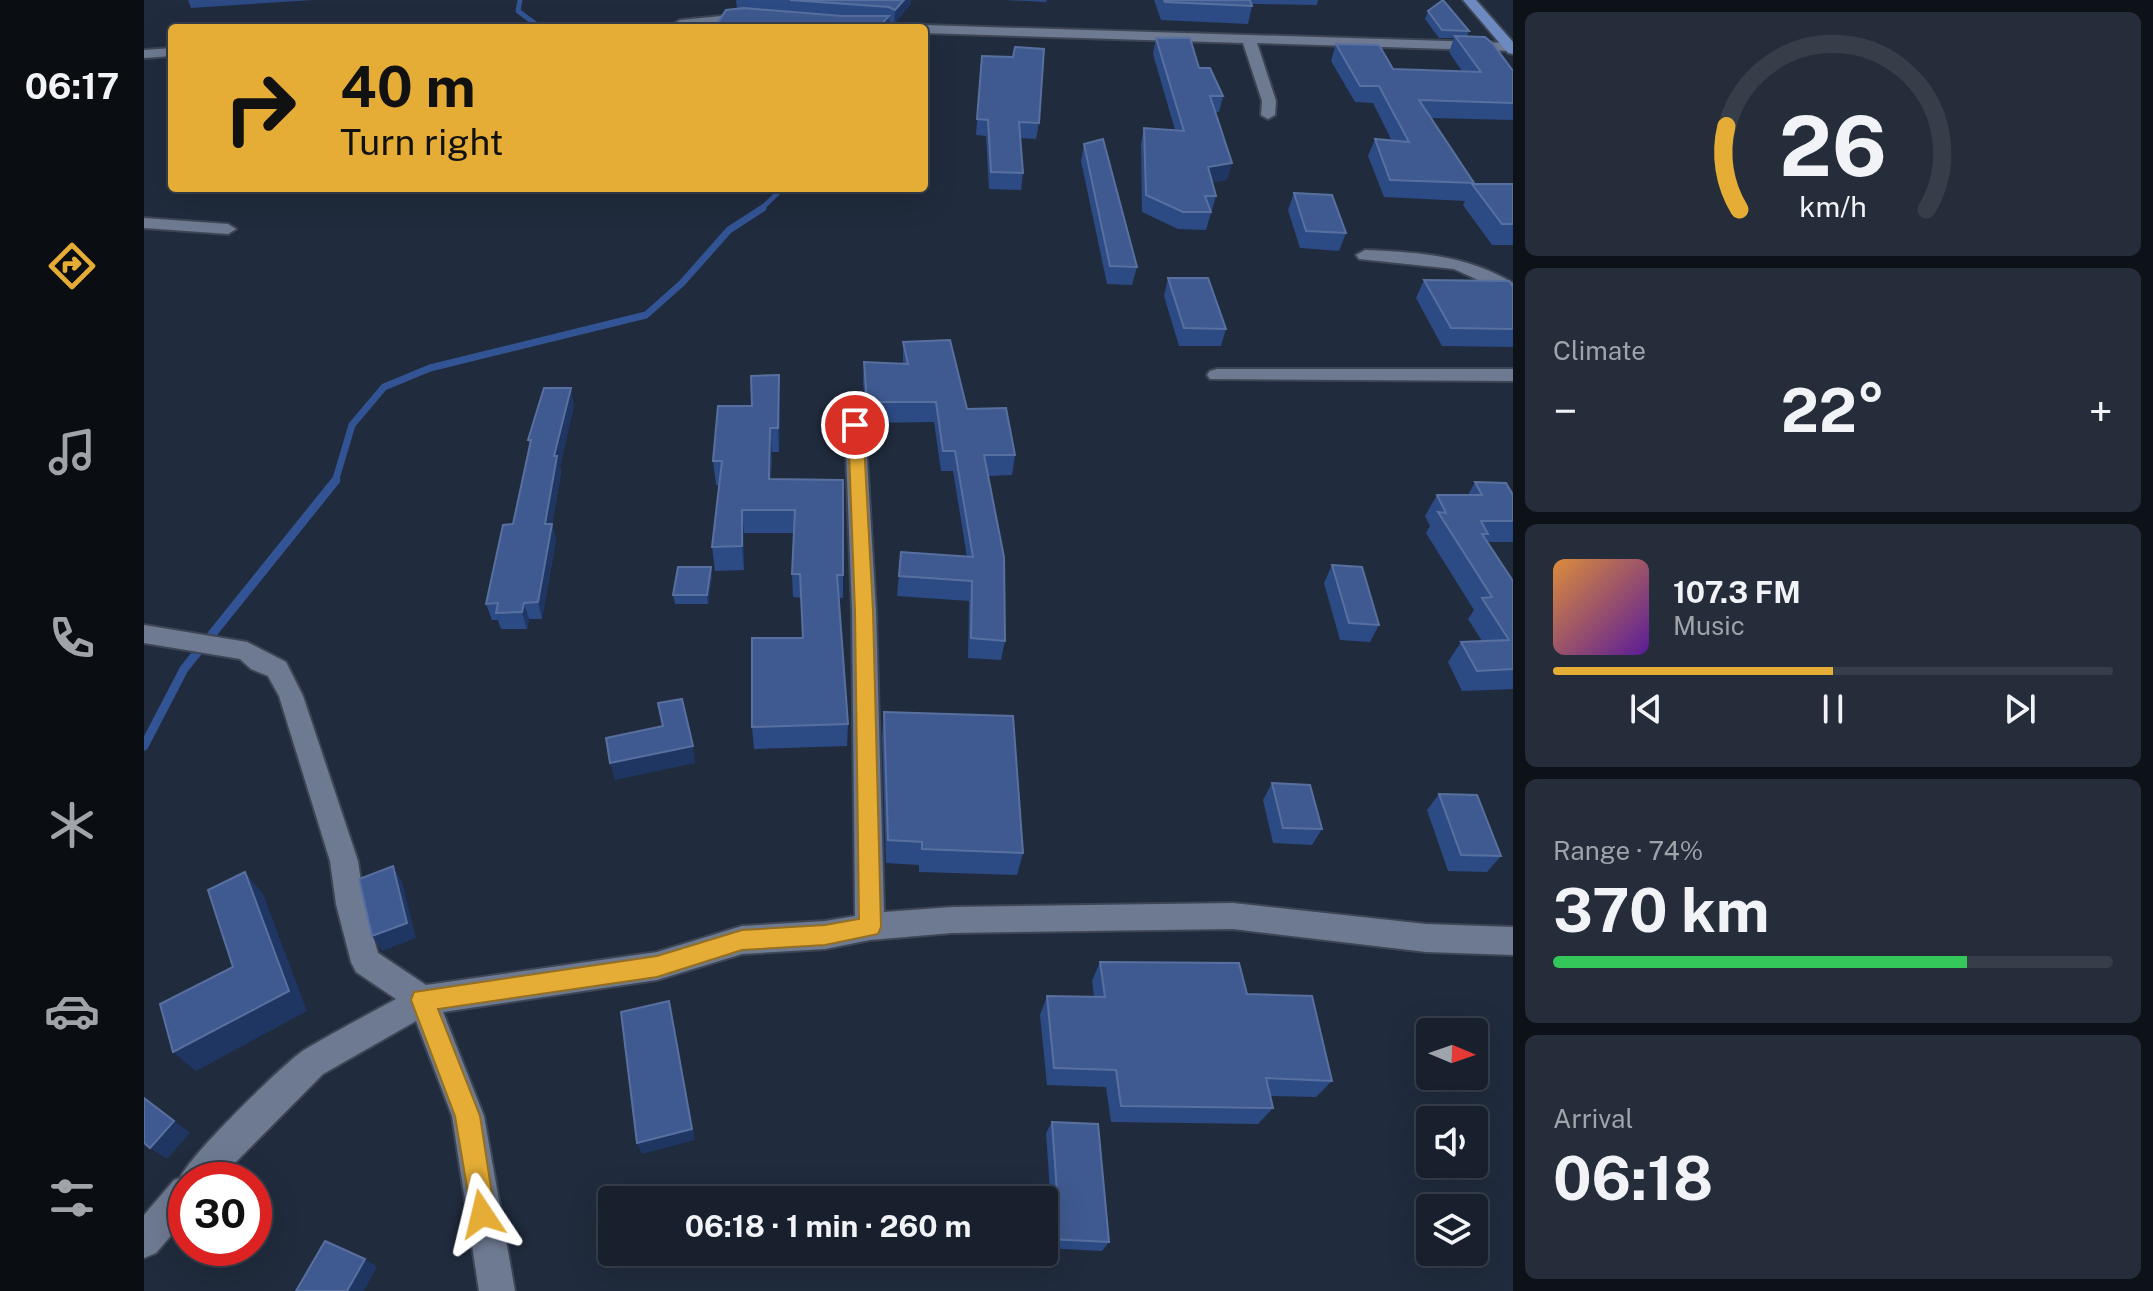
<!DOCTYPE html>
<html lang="en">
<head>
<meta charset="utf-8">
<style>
	body { margin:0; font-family:"Public Sans",sans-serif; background:#252d3a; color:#f1f3f6; height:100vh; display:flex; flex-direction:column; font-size:30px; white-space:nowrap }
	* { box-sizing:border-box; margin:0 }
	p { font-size:26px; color:#9fa3aa }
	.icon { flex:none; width:44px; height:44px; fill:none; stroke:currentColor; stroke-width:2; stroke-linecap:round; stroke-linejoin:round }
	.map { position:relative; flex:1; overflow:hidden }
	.details { display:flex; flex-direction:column; gap:12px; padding:12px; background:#0d1219; width:640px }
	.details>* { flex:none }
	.guide { position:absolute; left:24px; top:24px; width:760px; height:168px; border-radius:8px; box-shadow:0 8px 32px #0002,0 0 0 2px #363e4a; background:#e5ad35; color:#111; overflow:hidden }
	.needle { width:52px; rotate:92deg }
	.buttons { position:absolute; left:1272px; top:1018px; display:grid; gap:16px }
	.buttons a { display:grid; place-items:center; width:72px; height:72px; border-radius:8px; background:#18202e; box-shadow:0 8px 32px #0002,0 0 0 2px #363e4a; font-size:40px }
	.speed { position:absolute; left:24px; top:1162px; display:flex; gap:16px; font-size:40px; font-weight:700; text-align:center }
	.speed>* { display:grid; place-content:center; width:104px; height:104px; border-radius:50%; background:#18202e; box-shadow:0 8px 32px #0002,0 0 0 2px #363e4a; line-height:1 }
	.speed .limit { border:12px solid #d22; background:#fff; color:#111 }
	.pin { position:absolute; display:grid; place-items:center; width:68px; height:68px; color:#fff; margin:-34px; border:4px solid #fff; border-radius:50%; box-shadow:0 2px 8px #0007 }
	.me { position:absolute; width:88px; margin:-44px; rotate:350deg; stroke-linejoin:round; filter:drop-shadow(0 0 6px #0008) }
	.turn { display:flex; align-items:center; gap:28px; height:168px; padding:0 40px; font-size:36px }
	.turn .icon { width:104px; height:104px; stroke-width:2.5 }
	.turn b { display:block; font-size:56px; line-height:68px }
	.big { font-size:60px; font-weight:700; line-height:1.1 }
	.details .widget { flex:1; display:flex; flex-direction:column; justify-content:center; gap:12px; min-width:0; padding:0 28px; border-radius:12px; background:#252d3a }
	.details .dial { align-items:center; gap:0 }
	.dial svg { height:208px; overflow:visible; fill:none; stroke:#363e4a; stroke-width:7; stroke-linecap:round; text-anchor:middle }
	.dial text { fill:#f1f3f6; stroke:none }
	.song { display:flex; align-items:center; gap:24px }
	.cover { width:96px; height:96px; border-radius:12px; background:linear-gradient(135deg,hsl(30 70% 55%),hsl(270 70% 35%)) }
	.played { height:8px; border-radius:4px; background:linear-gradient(90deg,#e5ad35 50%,#363e4a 50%) }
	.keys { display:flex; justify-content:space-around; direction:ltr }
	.heat { display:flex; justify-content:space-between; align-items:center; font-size:44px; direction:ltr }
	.charge { height:12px; border-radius:6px; background:linear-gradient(90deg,#34c759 74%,#363e4a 0) }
	.trip { position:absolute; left:454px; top:1186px; width:460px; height:80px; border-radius:8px; background:#18202e; box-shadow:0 8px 32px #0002,0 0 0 2px #363e4a; font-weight:700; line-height:80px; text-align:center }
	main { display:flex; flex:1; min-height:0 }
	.dock { display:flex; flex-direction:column; width:144px; justify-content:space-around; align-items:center; background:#0a0d12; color:#9fa3aa }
	.dock .icon { width:56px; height:56px }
	.dock .active { color:#e5ad35 }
	.dock b { font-size:36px; color:#f1f3f6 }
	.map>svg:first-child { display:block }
</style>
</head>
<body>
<main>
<nav class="dock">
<b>06:17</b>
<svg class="icon active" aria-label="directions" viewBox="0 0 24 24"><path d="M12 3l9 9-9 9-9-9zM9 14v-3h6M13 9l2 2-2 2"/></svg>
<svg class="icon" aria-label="music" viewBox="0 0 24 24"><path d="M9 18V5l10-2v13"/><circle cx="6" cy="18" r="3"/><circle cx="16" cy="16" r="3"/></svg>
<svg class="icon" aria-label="phone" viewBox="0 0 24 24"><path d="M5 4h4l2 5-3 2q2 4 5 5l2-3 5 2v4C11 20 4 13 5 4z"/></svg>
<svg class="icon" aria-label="climate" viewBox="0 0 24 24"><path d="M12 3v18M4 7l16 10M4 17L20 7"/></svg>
<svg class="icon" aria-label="car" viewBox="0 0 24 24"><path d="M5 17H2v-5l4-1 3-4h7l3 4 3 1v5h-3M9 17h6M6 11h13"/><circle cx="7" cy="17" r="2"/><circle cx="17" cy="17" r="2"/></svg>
<svg class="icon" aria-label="filters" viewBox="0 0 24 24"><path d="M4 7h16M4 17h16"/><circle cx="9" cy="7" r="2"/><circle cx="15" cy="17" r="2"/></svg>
</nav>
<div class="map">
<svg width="1369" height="1291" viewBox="0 0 1369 1291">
	<rect width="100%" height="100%" fill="#202b3d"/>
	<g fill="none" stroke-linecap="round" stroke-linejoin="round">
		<g stroke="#335494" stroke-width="5">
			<path d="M 376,0 L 374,11 L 397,28"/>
			<path d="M 616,210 L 639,188"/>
		</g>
		<path stroke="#335494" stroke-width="7" d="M 191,482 L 208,425 L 240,387 L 286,368 L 502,315 L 538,283 L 585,230 L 619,208"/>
		<path stroke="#335494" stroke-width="9" d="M 0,746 L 40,669 L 192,480"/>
		<g stroke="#3d4555" stroke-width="4">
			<g id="minor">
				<path d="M 609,13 L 614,14 L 614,20 L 536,28 L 530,24 L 536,20 Z"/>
				<path d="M 780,25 L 1367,43 L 1369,51 L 1113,43 L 1132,101 L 1131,115 L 1124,119 L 1117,115 L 1118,101 L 1099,43 L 780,33 L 780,28 L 774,28 Z"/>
				<path d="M 28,48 L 28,56 L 0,58 L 0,50 Z"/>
				<path d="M 0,218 L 84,224 L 92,229 L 84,234 L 0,228 Z"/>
				<path d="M 1221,250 C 1273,252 1323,255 1369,283 L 1369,296 L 1310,269 L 1215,259 L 1212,255 Z"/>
				<path d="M 1073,369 L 1369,369 L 1369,381 L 1066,379 L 1063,375 L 1066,371 Z"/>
				<path d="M 711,419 L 721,425 L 732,611 L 740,912 L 808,907 L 1089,903 L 1282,924 L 1369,927 L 1369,955 L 1282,952 L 1089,929 L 808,933 L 726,940 L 681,949 L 598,954 L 513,980 L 299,1012 L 340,1116 L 371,1291 L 335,1291 L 308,1116 L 272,1021 L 179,1074 L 74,1180 L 42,1180 L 42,1218 L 12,1253 L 0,1258 L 0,1215 L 30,1180 L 36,1178 C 45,1156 139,1064 160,1050 C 190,1032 221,1016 252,999 L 212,972 L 207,962 L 192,904 L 186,861 L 135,696 L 124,676 L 107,669 L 96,659 L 0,643 L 0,625 L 103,642 L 142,662 L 159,696 L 214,861 L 220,904 L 234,953 L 282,985 L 513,952 L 598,926 L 681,921 L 711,916 L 708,611 L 701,425 Z"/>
			</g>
		</g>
		<g stroke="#3d4555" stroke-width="4">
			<path id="major" d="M 1319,0 L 1332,0 L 1369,42 L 1369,54 L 1364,53 Z"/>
		</g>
		<use href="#minor" fill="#6e7a91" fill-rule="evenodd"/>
		<use href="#major" fill="#6c8ac0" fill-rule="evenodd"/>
	</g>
	<g fill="#2c4a84">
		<path d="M 44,0 L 169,0 L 47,8 Z"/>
		<path d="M 592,0 L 760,0 L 767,4 L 750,24 L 745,21 L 745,28 L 573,28 L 573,24 L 593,9 Z"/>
		<path d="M 860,0 L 903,0 L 902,2 Z"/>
		<path d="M 1010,0 L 1174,0 L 1173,5 L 1108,4 L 1108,6 L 1104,24 L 1017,20 Z"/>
		<path d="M 1284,11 L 1325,31 L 1323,36 L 1369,71 L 1369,120 L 1287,118 L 1330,183 L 1369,184 L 1369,245 L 1348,245 L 1319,205 L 1321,201 L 1240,197 L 1224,156 L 1231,139 L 1248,141 L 1229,103 L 1211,102 L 1187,61 L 1192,44 L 1249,69 L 1318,71 L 1305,52 L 1310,38 L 1295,38 L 1281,19 Z"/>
		<path d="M 1012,38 L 1055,68 L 1079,96 L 1075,112 L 1071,112 L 1083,180 L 1068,182 L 1072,196 L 1062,230 L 1034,229 L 998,212 L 997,144 L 1000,128 L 1031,130 L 1009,54 Z"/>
		<path d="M 838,56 L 869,57 L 895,123 L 892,139 L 876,138 L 879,173 L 877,190 L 845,189 L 842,136 L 832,135 Z"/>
		<path d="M 940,144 L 993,267 L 988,285 L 963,284 L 937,161 Z"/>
		<path d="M 1150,193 L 1202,233 L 1195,251 L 1156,248 L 1144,210 Z"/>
		<path d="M 1024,278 L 1082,329 L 1077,346 L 1035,346 L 1020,296 Z"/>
		<path d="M 1280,280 L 1369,287 L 1369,347 L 1298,346 L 1272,298 Z"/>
		<path d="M 759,342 L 823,409 L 871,455 L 868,475 L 844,476 L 861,641 L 857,660 L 824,658 L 825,601 L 753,596 L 757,552 L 823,557 L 809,471 L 797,471 L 790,422 L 723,423 L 719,382 L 720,362 L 759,364 Z"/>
		<path d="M 636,399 L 635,452 L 628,452 L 627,479 L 699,480 L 699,598 L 695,598 L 704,724 L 703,746 L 610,749 L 608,727 L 659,638 L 657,598 L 649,597 L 648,574 L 650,533 L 600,533 L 600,570 L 571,571 L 568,547 L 575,485 L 572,485 L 569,461 Z"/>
		<path d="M 430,405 L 416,466 L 417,473 L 408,524 L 412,540 L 398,619 L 385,619 L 383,629 L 357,629 L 354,620 L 348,620 L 342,604 L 369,524 L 386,446 L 384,440 Z"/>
		<path d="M 1331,482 L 1369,495 L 1369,542 L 1343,542 L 1369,581 L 1369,689 L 1318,691 L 1304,662 L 1317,642 L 1338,641 L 1324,619 L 1330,610 L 1282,533 L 1286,526 L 1281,516 L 1293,495 L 1324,495 Z"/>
		<path d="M 1188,565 L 1235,625 L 1226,642 L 1196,640 L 1180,583 Z"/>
		<path d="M 567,567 L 568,576 L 564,604 L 531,604 L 529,595 Z"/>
		<path d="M 740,712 L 879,853 L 873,875 L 775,872 L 775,865 L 742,863 L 738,736 Z"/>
		<path d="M 1128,783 L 1178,829 L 1168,845 L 1129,843 L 1119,800 Z"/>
		<path d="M 1295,794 L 1357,856 L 1343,872 L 1304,871 L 1283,810 Z"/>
		<path d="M 956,962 L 1103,994 L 1188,1081 L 1172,1097 L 1126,1096 L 1129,1108 L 1114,1124 L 967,1122 L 962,1087 L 903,1085 L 896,1015 L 903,996 L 950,997 L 948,981 Z"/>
		<path d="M 908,1122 L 965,1242 L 958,1251 L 900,1248 L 900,1208 L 902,1205 L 907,1205 L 902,1133 Z"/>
	</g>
	<g fill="#1f3663">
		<path d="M 760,0 L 767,0 L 767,4 L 750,24 L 751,10 Z"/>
		<path d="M 745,16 L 745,28 L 734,28 Z"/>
		<path d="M 1088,163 L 1083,180 L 1059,184 L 1064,167 Z"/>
		<path d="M 635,375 L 636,399 L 635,452 L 634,428 Z"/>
		<path d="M 427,388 L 430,405 L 416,466 L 417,473 L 408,524 L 412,540 L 398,619 L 394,602 L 401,524 L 410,456 Z"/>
		<path d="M 626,428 L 628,452 L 626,503 L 625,479 Z"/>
		<path d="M 598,510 L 600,533 L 600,570 L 598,546 Z"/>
		<path d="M 567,567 L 568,576 L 564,604 L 563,595 Z"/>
		<path d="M 380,603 L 385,619 L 383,629 L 378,612 Z"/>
		<path d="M 549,746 L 551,763 L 471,780 L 466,763 Z"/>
		<path d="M 249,866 L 258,882 L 272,938 L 238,951 L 228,936 Z"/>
		<path d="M 101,872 L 119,894 L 163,1011 L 52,1071 L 29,1052 L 145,991 Z"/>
		<path d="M 525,1001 L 528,1014 L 551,1140 L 498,1154 L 493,1143 Z"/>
		<path d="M 0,1097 L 46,1133 L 23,1159 L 6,1148 Z"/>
		<path d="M 221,1259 L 233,1267 L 220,1291 L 203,1291 Z"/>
	</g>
	<g fill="#3f5a90" stroke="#58709f" stroke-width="2">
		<path d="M 646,0 L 760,0 L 751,10 L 745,7 Z"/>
		<path d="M 1020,0 L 1106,0 L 1108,6 L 1021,2 Z"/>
		<path d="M 1299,0 L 1325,31 L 1298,30 L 1284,11 Z"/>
		<path d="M 600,8 L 698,16 L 745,16 L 734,28 L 625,28 L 573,24 L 582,10 Z"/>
		<path d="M 1311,36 L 1341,37 L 1349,44 L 1369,71 L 1369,103 L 1275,100 L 1330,183 L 1246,180 L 1231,139 L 1265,142 L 1235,86 L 1216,86 L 1192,44 L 1235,45 L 1249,69 L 1337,72 Z"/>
		<path d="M 1012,38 L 1046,38 L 1055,68 L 1066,68 L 1079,96 L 1066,96 L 1088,163 L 1064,167 L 1072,196 L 1061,196 L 1067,212 L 1039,212 L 1002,195 L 1000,128 L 1040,131 Z"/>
		<path d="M 871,47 L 900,49 L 895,123 L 875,122 L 879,173 L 847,172 L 844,120 L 833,119 L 838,56 L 869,57 Z"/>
		<path d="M 959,139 L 993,267 L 966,266 L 940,144 Z"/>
		<path d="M 1328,184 L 1369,184 L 1369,224 L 1358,224 Z"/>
		<path d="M 1150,193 L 1188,195 L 1202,233 L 1162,231 Z"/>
		<path d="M 1024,278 L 1064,278 L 1082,329 L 1040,328 Z"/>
		<path d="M 1280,280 L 1365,281 L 1369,287 L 1369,329 L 1307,328 Z"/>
		<path d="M 806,340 L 823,409 L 862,408 L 871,455 L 840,455 L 860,557 L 861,641 L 827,638 L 828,581 L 755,576 L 757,552 L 829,557 L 811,451 L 799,451 L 792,402 L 723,402 L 720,362 L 764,364 L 759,342 Z"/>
		<path d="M 635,375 L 634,428 L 626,428 L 625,479 L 699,480 L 699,575 L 693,575 L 704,724 L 608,727 L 608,638 L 659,638 L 656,574 L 648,574 L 651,510 L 598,510 L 598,546 L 568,547 L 578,461 L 569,461 L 574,406 L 608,406 L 607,376 Z"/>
		<path d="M 400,388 L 427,388 L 410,456 L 413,456 L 401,524 L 408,524 L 394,602 L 380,603 L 378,612 L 352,613 L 354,603 L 342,604 L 359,525 L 369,524 L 387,440 L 384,440 Z"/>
		<path d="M 1331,482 L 1362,483 L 1369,495 L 1369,521 L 1337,521 L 1344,534 L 1338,534 L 1369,581 L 1369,669 L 1333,671 L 1317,642 L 1365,640 L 1338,598 L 1348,597 L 1294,512 L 1302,513 L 1293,495 L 1338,495 Z"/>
		<path d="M 1188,565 L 1218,567 L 1235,625 L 1205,623 Z"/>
		<path d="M 534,567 L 567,567 L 563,595 L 529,595 Z"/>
		<path d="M 538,699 L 549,746 L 466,763 L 462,738 L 519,726 L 514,703 Z"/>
		<path d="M 740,712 L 869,716 L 879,853 L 778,849 L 778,842 L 744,840 Z"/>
		<path d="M 1128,783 L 1166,785 L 1178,829 L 1139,828 Z"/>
		<path d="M 1295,794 L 1333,795 L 1357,856 L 1317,855 Z"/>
		<path d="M 249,866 L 263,923 L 228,936 L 215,879 Z"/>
		<path d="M 101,872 L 145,991 L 29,1052 L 16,1004 L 89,967 L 64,890 Z"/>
		<path d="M 956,962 L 1095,963 L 1103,994 L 1168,996 L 1188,1081 L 1122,1078 L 1129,1108 L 977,1106 L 972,1070 L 910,1068 L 903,996 L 961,997 Z"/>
		<path d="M 525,1001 L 548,1129 L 493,1143 L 477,1012 Z"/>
		<path d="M 0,1098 L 30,1121 L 6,1148 L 0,1143 Z"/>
		<path d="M 908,1122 L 954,1124 L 965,1242 L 904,1239 L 902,1205 L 914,1206 Z"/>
		<path d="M 181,1241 L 221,1259 L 203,1291 L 152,1291 Z"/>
	</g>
	<path fill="#e5ad35" stroke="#957022" stroke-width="2" d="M 711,420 L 719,425 L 729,611 L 737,927 L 734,934 L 681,945 L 598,950 L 513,977 L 294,1009 L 336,1116 L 351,1214 L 348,1223 L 338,1227 L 329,1223 L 311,1116 L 267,1000 L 270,992 L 513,956 L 598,930 L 681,925 L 715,919 L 711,611 L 704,425 Z"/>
</svg>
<div class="buttons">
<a><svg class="needle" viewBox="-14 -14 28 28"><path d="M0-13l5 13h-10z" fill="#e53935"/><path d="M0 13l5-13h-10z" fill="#9fa3aa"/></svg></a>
<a><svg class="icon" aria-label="sound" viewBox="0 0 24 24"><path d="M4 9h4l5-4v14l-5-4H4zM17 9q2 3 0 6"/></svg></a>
<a><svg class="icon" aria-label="layers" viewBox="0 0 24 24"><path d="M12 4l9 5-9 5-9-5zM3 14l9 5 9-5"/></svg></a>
</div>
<div class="speed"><div class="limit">30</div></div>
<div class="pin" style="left:711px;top:425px;background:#d93025"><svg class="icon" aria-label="arrive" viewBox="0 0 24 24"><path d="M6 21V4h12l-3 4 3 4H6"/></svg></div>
<svg class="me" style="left:338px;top:1214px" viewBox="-20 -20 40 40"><path d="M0-17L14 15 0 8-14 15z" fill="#e5ad35" stroke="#fff" stroke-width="4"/></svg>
<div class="trip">06:18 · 1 min · 260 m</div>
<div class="guide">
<div class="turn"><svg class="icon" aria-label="right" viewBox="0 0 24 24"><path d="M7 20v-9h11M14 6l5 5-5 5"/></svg><div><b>40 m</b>Turn right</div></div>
</div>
</div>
<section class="details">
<div class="widget dial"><svg viewBox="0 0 100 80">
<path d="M14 69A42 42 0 1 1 86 69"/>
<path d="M14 69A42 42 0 0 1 9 37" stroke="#e5ad35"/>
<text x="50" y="56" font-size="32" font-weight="700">26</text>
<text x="50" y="72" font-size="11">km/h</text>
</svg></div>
<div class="widget"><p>Climate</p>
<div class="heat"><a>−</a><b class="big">22°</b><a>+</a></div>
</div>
<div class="widget">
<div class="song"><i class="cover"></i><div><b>107.3 FM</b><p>Music</p></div></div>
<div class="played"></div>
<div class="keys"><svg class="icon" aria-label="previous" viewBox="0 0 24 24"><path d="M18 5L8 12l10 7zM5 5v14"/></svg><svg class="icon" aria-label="pause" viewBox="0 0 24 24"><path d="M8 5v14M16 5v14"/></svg><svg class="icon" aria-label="next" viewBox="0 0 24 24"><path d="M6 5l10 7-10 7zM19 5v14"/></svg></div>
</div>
<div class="widget"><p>Range · 74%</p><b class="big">370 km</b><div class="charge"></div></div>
<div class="widget"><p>Arrival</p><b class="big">06:18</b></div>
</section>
</main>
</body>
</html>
